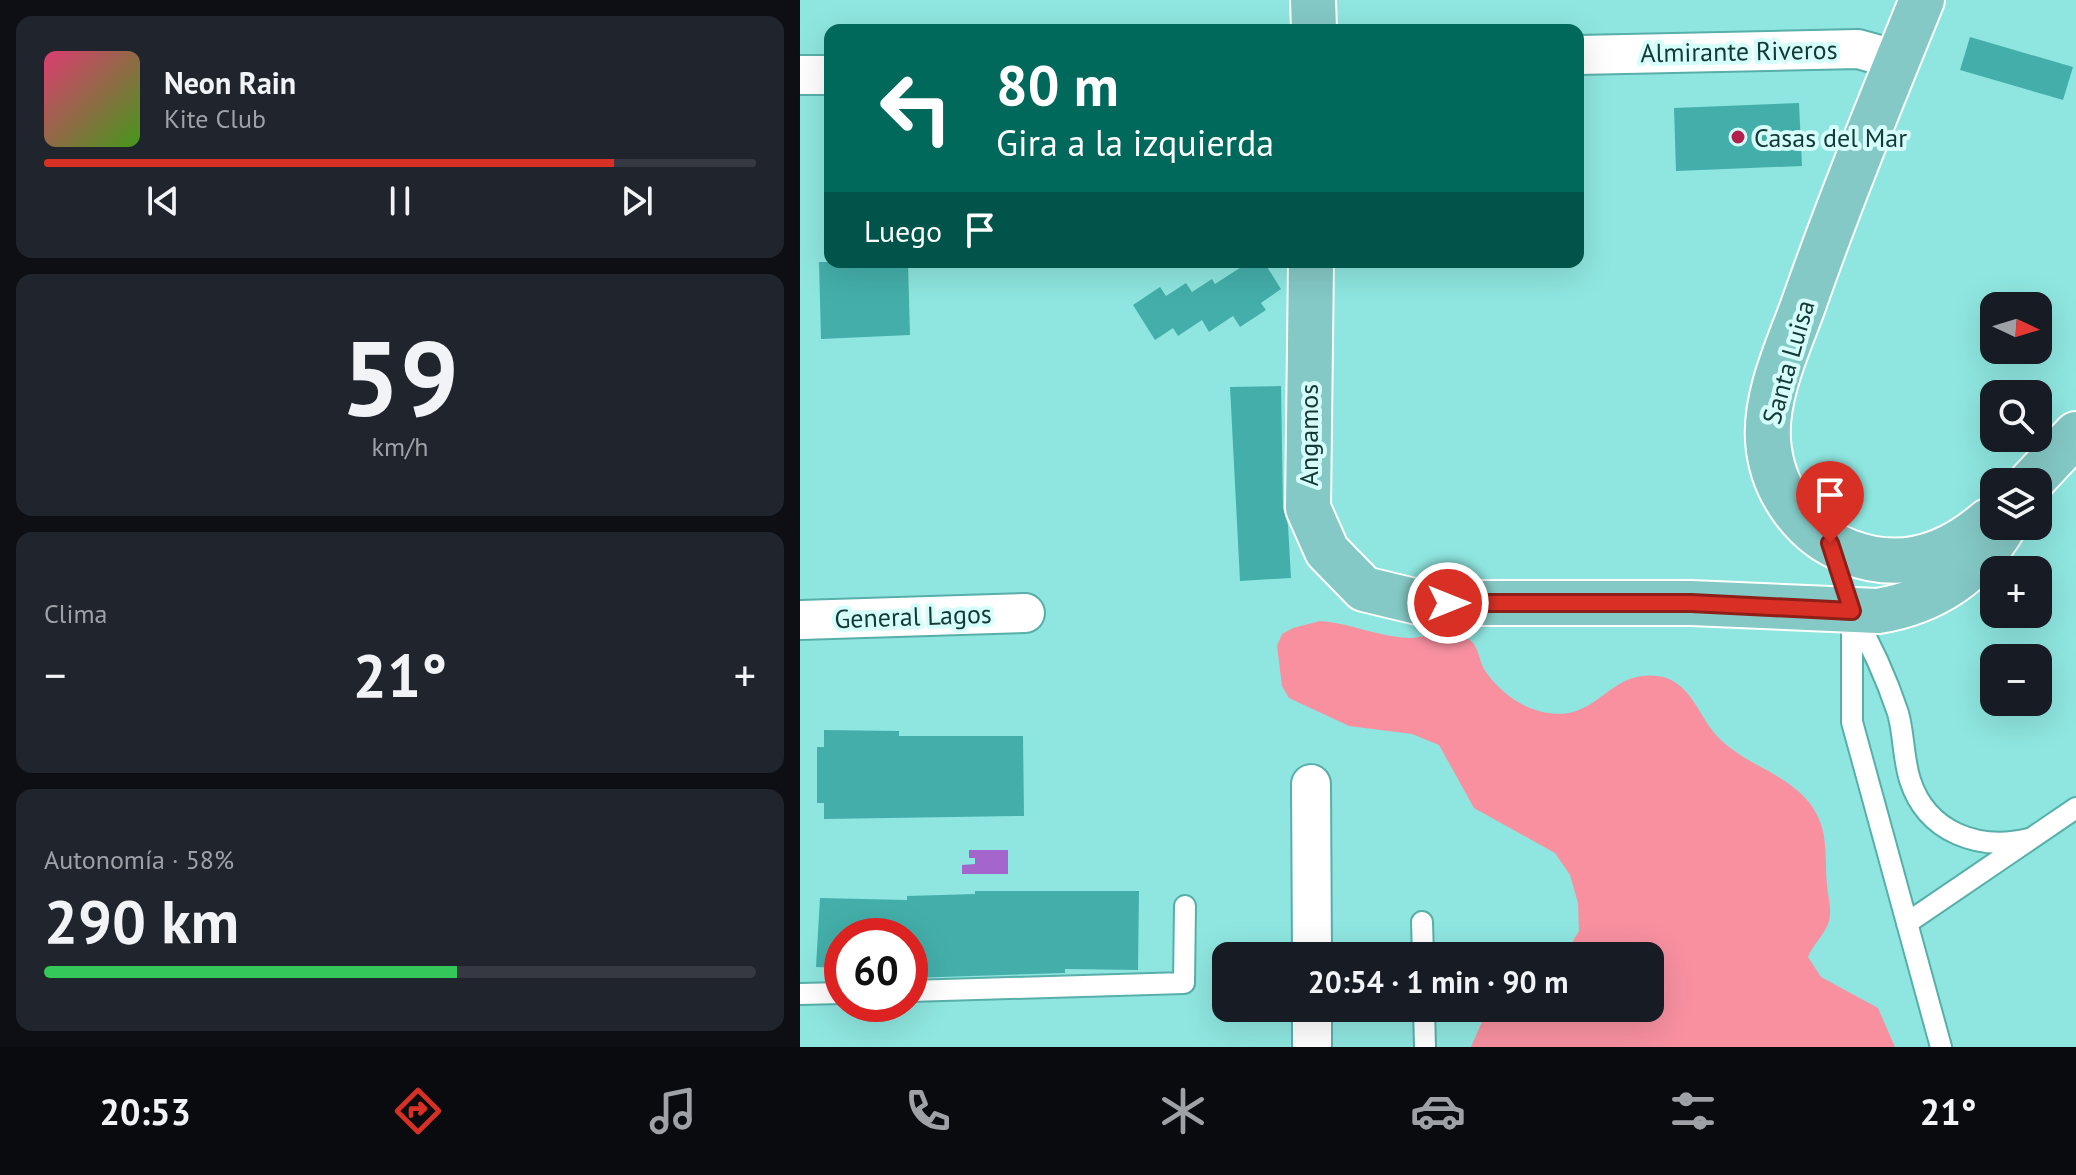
<!DOCTYPE html>
<html lang="es">
<head>
<meta charset="utf-8">
<style>
	body { margin:0; font-family:"PT Sans",sans-serif; background:#20242c; color:#f1f3f6; height:100vh; display:flex; flex-direction:column; font-size:30px; white-space:nowrap }
	* { box-sizing:border-box; margin:0 }
	p { font-size:26px; color:#9ea1a6 }
	.icon { flex:none; width:44px; height:44px; fill:none; stroke:currentColor; stroke-width:2; stroke-linecap:round; stroke-linejoin:round }
	.map { position:relative; flex:1; overflow:hidden }
	.sheet { display:flex; flex-direction:column; gap:16px; padding:16px; background:#0d0f14; width:800px }
	.sheet>* { flex:none }
	.top-card { position:absolute; left:24px; top:24px; width:760px; height:244px; border-radius:16px; box-shadow:0 8px 32px #0002; background:#00695c; color:#fff; overflow:hidden }
	.needle { width:52px; rotate:94deg }
	.tools { position:absolute; left:1180px; top:292px; display:grid; gap:16px }
	.tools a { display:grid; place-items:center; width:72px; height:72px; border-radius:16px; background:#171b24; box-shadow:0 8px 32px #0002; font-size:40px }
	.speed { position:absolute; left:24px; top:918px; display:flex; gap:16px; font-size:40px; font-weight:700; text-align:center }
	.speed>* { display:grid; place-content:center; width:104px; height:104px; border-radius:50%; background:#171b24; box-shadow:0 8px 32px #0002; line-height:1 }
	.speed .limit { border:12px solid #d22; background:#fff; color:#111 }
	.pin { position:absolute; display:grid; place-items:center; width:68px; height:68px; color:#fff; margin:-82px -34px; border-radius:50% 50% 50% 0; rotate:-45deg; box-shadow:0 0 8px #0007 }
	.pin .icon { rotate:45deg }
	.me { position:absolute; width:88px; margin:-44px; rotate:90deg; stroke-linejoin:round; filter:drop-shadow(0 0 6px #0008) }
	.turn { display:flex; align-items:center; gap:28px; height:168px; padding:0 40px; font-size:36px }
	.turn .icon { width:104px; height:104px; stroke-width:2.5 }
	.turn b { display:block; font-size:56px; line-height:68px }
	.then { display:flex; align-items:center; height:76px; padding:0 40px; background:#0003; gap:16px; font-size:30px }
	.big { font-size:60px; font-weight:700; line-height:1.1 }
	.sheet .widget { flex:1; display:flex; flex-direction:column; justify-content:center; gap:12px; min-width:0; padding:0 28px; border-radius:16px; background:#20242c }
	.sheet .dial { align-items:center; gap:0 }
	.dial b { font-size:104px; line-height:1 }
	.song { display:flex; align-items:center; gap:24px }
	.cover { width:96px; height:96px; border-radius:12px; background:linear-gradient(135deg,hsl(340 70% 55%),hsl(100 70% 35%)) }
	.played { height:8px; border-radius:4px; background:linear-gradient(90deg,#d93025 80%,#363941 80%) }
	.keys { display:flex; justify-content:space-around; direction:ltr }
	.heat { display:flex; justify-content:space-between; align-items:center; font-size:44px; direction:ltr }
	.charge { height:12px; border-radius:6px; background:linear-gradient(90deg,#34c759 58%,#363941 0) }
	.trip { position:absolute; left:412px; top:942px; width:452px; height:80px; border-radius:16px; background:#171b24; box-shadow:0 8px 32px #0002; font-weight:700; line-height:80px; text-align:center }
	.dock { display:flex; height:128px; justify-content:space-around; align-items:center; background:#090b0e; color:#9ea1a6 }
	.dock .icon { width:56px; height:56px }
	.dock .current { color:#d93025 }
	.dock b { font-size:36px; color:#f1f3f6 }
	main { display:flex; flex:1; min-height:0 }
	.map>svg:first-child { display:block }
</style>
</head>
<body>
<main>
<section class="sheet">
<div class="widget">
<div class="song"><i class="cover"></i><div><b>Neon Rain</b><p>Kite Club</p></div></div>
<div class="played"></div>
<div class="keys"><svg class="icon" aria-label="previous" viewBox="0 0 24 24"><path d="M18 5L8 12l10 7zM5 5v14"/></svg><svg class="icon" aria-label="pause" viewBox="0 0 24 24"><path d="M8 5v14M16 5v14"/></svg><svg class="icon" aria-label="next" viewBox="0 0 24 24"><path d="M6 5l10 7-10 7zM19 5v14"/></svg></div>
</div>
<div class="widget dial"><b>59</b><p>km/h</p></div>
<div class="widget"><p>Clima</p>
<div class="heat"><a>−</a><b class="big">21°</b><a>+</a></div>
</div>
<div class="widget"><p>Autonomía · 58%</p><b class="big">290 km</b><div class="charge"></div></div>
</section>
<div class="map">
<svg width="1276" height="1047" viewBox="0 0 1276 1047">
	<rect width="100%" height="100%" fill="#8fe6e0"/>
	<path fill="#f890a0" d="M 520,621 C 550,623 579,637 609,638 C 632,638 653,622 672,642 C 679,649 679,660 684,669 C 694,685 712,701 730,708 C 797,733 803,669 857,676 C 891,680 897,715 918,737 C 941,761 974,770 998,791 C 1031,820 1024,848 1027,885 C 1028,898 1032,908 1029,921 C 1025,935 1013,944 1008,957 L 1021,977 L 1078,1008 L 1095,1047 L 671,1047 L 688,1008 L 850,1008 L 850,956 L 764,956 L 779,931 L 778,903 L 770,875 L 755,853 L 674,808 L 639,745 L 612,734 L 549,726 L 489,698 L 482,686 L 477,646 L 482,634 L 493,628 Z"/>
	<path fill="#a465cd" d="M 169,850 L 208,850 L 208,874 L 162,874 L 162,865 L 175,864 L 175,858 L 169,858 Z"/>
	<g fill="#44afaa">
		<path d="M 1170,37 L 1273,67 L 1263,100 L 1160,70 Z"/>
		<path d="M 999,103 L 1002,166 L 876,171 L 874,108 Z"/>
		<path d="M 19,262 L 108,262 L 110,335 L 21,339 Z"/>
		<path d="M 449,262 L 464,262 L 481,289 L 461,303 L 466,310 L 440,327 L 433,316 L 409,332 L 402,320 L 378,336 L 373,328 L 355,340 L 333,305 L 360,287 L 366,296 L 386,283 L 392,292 L 412,279 L 415,284 Z"/>
		<path d="M 481,386 L 483,508 L 488,525 L 491,578 L 440,581 L 430,387 Z"/>
		<path d="M 24,730 L 99,731 L 99,736 L 223,736 L 224,816 L 24,819 L 24,803 L 17,803 L 17,747 L 24,747 Z"/>
		<path d="M 175,891 L 339,891 L 338,970 L 265,969 L 265,973 L 110,978 L 110,936 L 42,936 L 42,968 L 16,967 L 20,898 L 107,900 L 107,896 L 175,894 Z"/>
	</g>
	<g fill="none" stroke-linecap="round" stroke-linejoin="round">
		<g stroke="#58afaa" stroke-width="24">
			<g id="lane">
				<path d="M 1052,611 L 1052,722 L 1141,1047"/>
				<path d="M 1052,612 C 1071,644 1086,677 1098,713 C 1104,734 1103,758 1110,780 C 1127,833 1179,851 1229,839"/>
				<path d="M 622,922 L 623,956"/>
				<path d="M 1107,923 L 1276,808"/>
				<path d="M 110,991 L 384,983 L 385,906"/>
				<path d="M 0,994 L 42,993"/>
				<path d="M 624,1008 L 625,1047"/>
			</g>
		</g>
		<g stroke="#58afaa" stroke-width="42">
			<g id="street">
				<path d="M 778,55 L 1058,49 L 1098,60"/>
				<path d="M 0,75 L 30,75"/>
				<path d="M 0,620 L 225,613"/>
				<path d="M 511,784 L 512,956"/>
				<path d="M 512,1008 L 512,1047"/>
			</g>
		</g>
		<g stroke="#fff" stroke-width="48">
			<g id="primary">
				<path d="M 513,0 L 514,30"/>
				<path d="M 1122,0 C 1081,101 1039,203 1003,306 C 988,347 965,396 968,440 C 971,489 1003,535 1049,552 C 1101,572 1148,556 1188,521"/>
				<path d="M 511,262 L 508,508 L 527,551 L 564,589 L 622,603 L 891,603 L 1078,611 C 1133,602 1175,574 1204,526"/>
				<path d="M 1231,482 L 1276,434"/>
			</g>
		</g>
		<use href="#lane" stroke="#fff" stroke-width="20"/>
		<use href="#street" stroke="#fff" stroke-width="38"/>
		<use href="#primary" stroke="#84c9c6" stroke-width="44"/>
	</g>
	<g fill="none" stroke-linecap="round" stroke-linejoin="round">
		<g stroke="#8d1f18" stroke-width="20">
			<path id="route" d="M 648,603 L 891,603 L 1052,611 L 1030,543"/>
		</g>
		<use href="#route" stroke="#d93025" stroke-width="14"/>
	</g>
	<circle fill="#b2204b" stroke="#d5fefb" stroke-width="3" cx="938" cy="137" r="8"/>
	<g text-anchor="middle" dominant-baseline="central" stroke-width="8" stroke-linejoin="round" paint-order="stroke">
		<g font-size="26" fill="#133836" stroke="#d5fefb">
			<text transform="translate(939 51) rotate(-1)">Almirante Riveros</text>
			<text transform="translate(988 362) rotate(-74)">Santa Luisa</text>
			<text transform="translate(508 435) rotate(-90)">Angamos</text>
			<text transform="translate(113 616) rotate(-2)">General Lagos</text>
		</g>
		<g font-size="26" fill="#133836" stroke="#d5fefb" text-anchor="start">
			<text x="954" y="137">Casas del Mar</text>
		</g>
	</g>
</svg>
<div class="tools">
<a><svg class="needle" viewBox="-14 -14 28 28"><path d="M0-13l5 13h-10z" fill="#e53935"/><path d="M0 13l5-13h-10z" fill="#9ea1a6"/></svg></a>
<a><svg class="icon" aria-label="search" viewBox="0 0 24 24"><circle cx="10" cy="10" r="6"/><path d="M15 15l6 6"/></svg></a>
<a><svg class="icon" aria-label="layers" viewBox="0 0 24 24"><path d="M12 4l9 5-9 5-9-5zM3 14l9 5 9-5"/></svg></a>
<a>+</a>
<a>−</a>
</div>
<div class="speed"><div class="limit">60</div></div>
<div class="pin" style="left:1030px;top:543px;background:#d93025"><svg class="icon" aria-label="arrive" viewBox="0 0 24 24"><path d="M6 21V4h12l-3 4 3 4H6"/></svg></div>
<svg class="me" style="left:648px;top:603px" viewBox="-20 -20 40 40"><circle r="17" fill="#d93025" stroke="#fff" stroke-width="3"/><path d="M0-11L8 9 0 5-8 9z" fill="#fff"/></svg>
<div class="trip">20:54 · 1 min · 90 m</div>
<div class="top-card">
<div class="turn"><svg class="icon" aria-label="left" viewBox="0 0 24 24"><path d="M17 20v-9H6M10 6l-5 5 5 5"/></svg><div><b>80 m</b>Gira a la izquierda</div></div>
<div class="then">Luego<svg class="icon" aria-label="arrive" viewBox="0 0 24 24"><path d="M6 21V4h12l-3 4 3 4H6"/></svg></div>
</div>
</div>
</main>
<nav class="dock">
<b>20:53</b>
<svg class="icon current" aria-label="directions" viewBox="0 0 24 24"><path d="M12 3l9 9-9 9-9-9zM9 14v-3h6M13 9l2 2-2 2"/></svg>
<svg class="icon" aria-label="music" viewBox="0 0 24 24"><path d="M9 18V5l10-2v13"/><circle cx="6" cy="18" r="3"/><circle cx="16" cy="16" r="3"/></svg>
<svg class="icon" aria-label="phone" viewBox="0 0 24 24"><path d="M5 4h4l2 5-3 2q2 4 5 5l2-3 5 2v4C11 20 4 13 5 4z"/></svg>
<svg class="icon" aria-label="climate" viewBox="0 0 24 24"><path d="M12 3v18M4 7l16 10M4 17L20 7"/></svg>
<svg class="icon" aria-label="car" viewBox="0 0 24 24"><path d="M5 17H2v-5l4-1 3-4h7l3 4 3 1v5h-3M9 17h6M6 11h13"/><circle cx="7" cy="17" r="2"/><circle cx="17" cy="17" r="2"/></svg>
<svg class="icon" aria-label="filters" viewBox="0 0 24 24"><path d="M4 7h16M4 17h16"/><circle cx="9" cy="7" r="2"/><circle cx="15" cy="17" r="2"/></svg>
<b>21°</b>
</nav>
</body>
</html>
